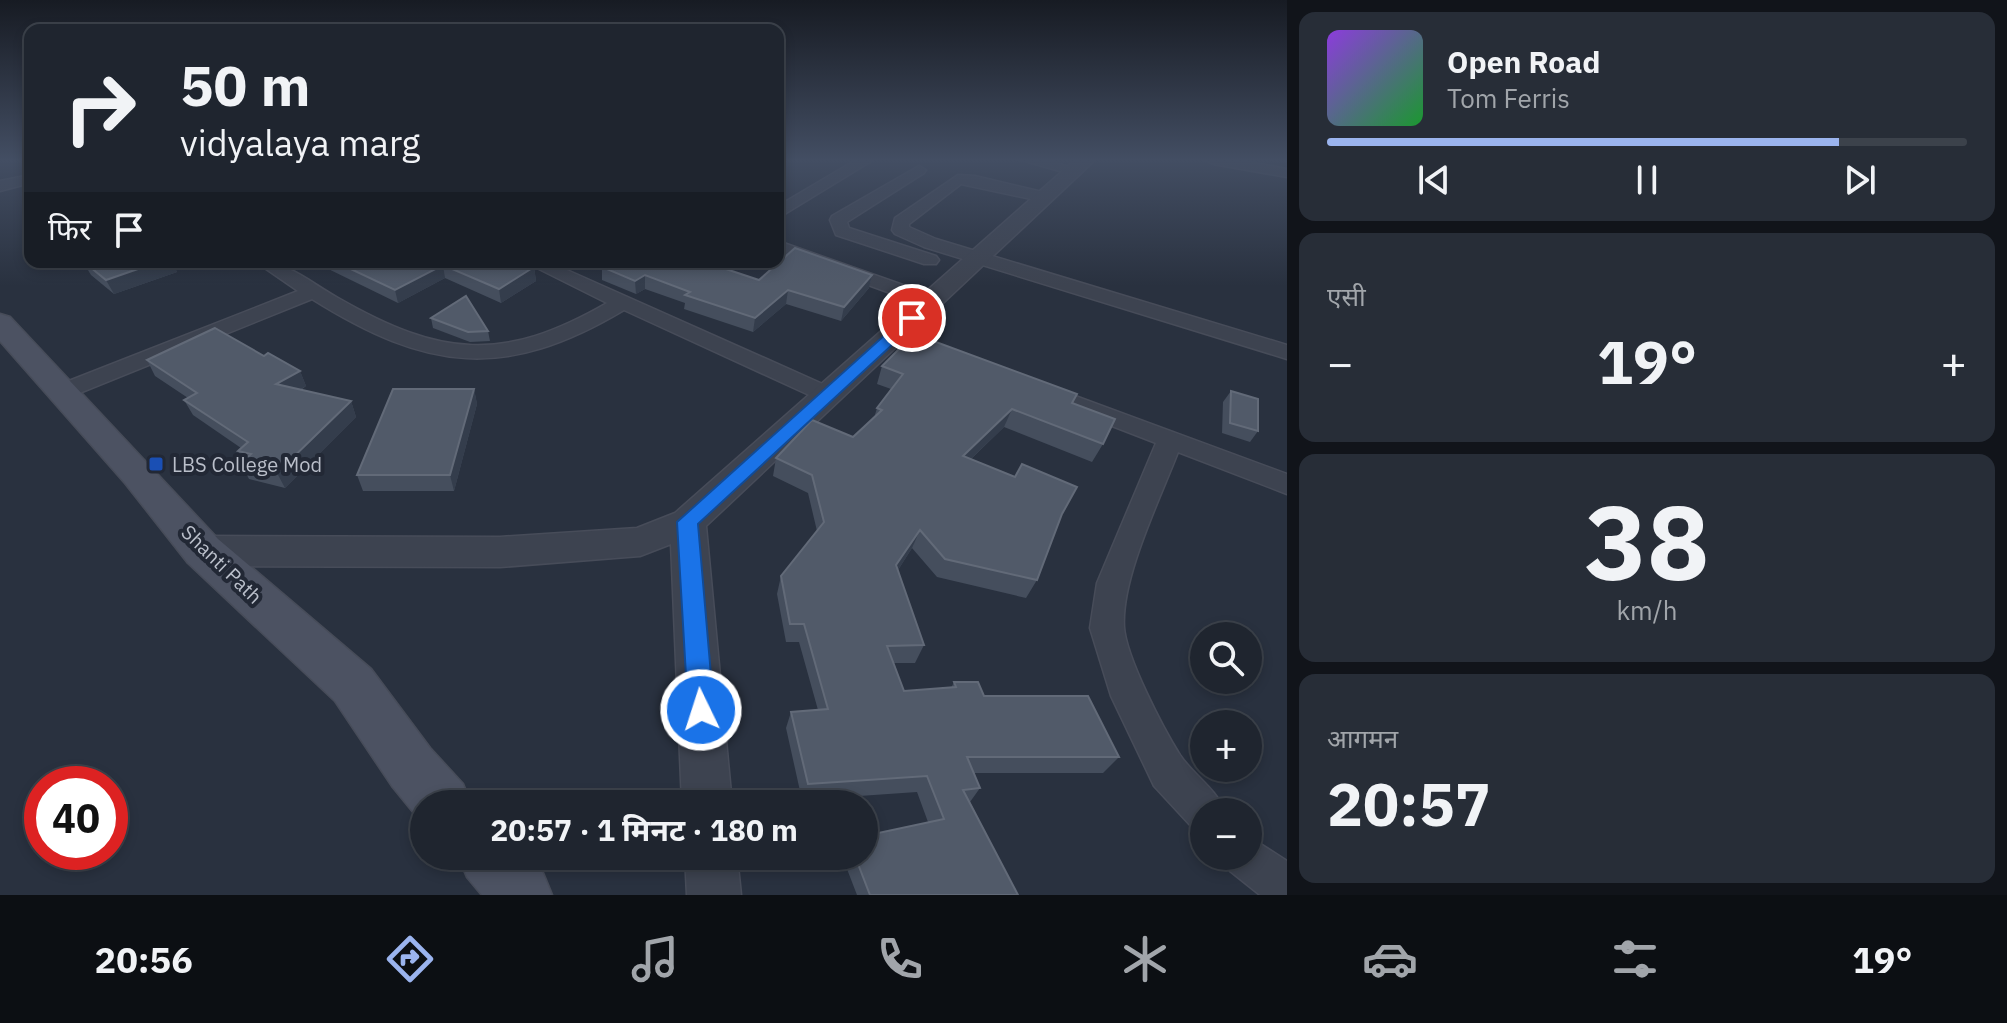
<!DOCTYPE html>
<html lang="hi">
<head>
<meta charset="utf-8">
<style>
	body { margin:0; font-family:"IBM Plex Sans","Noto Sans Devanagari",sans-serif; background:#272d37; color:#f1f3f6; height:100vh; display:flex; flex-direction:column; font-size:30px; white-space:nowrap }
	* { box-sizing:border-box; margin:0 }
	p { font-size:26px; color:#a1a5aa }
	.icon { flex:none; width:44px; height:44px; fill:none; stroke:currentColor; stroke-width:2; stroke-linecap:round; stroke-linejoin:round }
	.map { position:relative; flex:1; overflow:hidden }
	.sheet { display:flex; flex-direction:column; gap:12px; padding:12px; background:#11141a; width:720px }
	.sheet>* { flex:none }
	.banner { position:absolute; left:24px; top:24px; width:760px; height:244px; border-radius:16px; box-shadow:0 4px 12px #0003,0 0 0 2px #3c424b; background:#1f252f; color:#f1f3f6; overflow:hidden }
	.tools { position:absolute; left:1190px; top:622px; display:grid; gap:16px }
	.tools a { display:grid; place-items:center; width:72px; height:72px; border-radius:50%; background:#1f252f; box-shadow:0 4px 12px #0003,0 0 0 2px #3c424b; font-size:40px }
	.speed { position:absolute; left:24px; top:766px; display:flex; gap:16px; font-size:40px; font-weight:700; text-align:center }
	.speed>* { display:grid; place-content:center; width:104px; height:104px; border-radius:50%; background:#1f252f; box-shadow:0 4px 12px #0003,0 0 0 2px #3c424b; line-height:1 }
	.speed .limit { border:12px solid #d22; background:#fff; color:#111 }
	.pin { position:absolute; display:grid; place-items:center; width:68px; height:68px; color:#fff; margin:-34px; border:4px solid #fff; border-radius:50%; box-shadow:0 2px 8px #0007 }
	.me { position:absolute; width:88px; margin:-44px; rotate:356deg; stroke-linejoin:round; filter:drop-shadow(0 0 6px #0008) }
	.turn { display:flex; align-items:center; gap:28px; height:168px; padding:0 24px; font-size:36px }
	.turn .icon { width:104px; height:104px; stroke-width:2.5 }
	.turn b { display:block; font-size:56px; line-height:68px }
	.then { display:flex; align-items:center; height:76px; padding:0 24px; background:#0003; gap:16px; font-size:30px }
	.big { font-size:60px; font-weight:700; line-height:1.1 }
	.sheet .widget { flex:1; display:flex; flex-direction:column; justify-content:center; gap:12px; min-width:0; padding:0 28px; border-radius:16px; background:#272d37 }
	.sheet .dial { align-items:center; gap:0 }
	.dial b { font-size:104px; line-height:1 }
	.song { display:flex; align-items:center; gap:24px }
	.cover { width:96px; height:96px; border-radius:12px; background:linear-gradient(135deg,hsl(270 70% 55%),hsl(130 70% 35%)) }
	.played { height:8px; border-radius:4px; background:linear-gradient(90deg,#9bb4ee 80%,#3c424b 80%) }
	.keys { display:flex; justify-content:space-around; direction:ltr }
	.heat { display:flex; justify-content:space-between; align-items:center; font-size:44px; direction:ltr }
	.trip { position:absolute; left:410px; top:790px; width:468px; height:80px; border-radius:40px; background:#1f252f; box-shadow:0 4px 12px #0003,0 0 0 2px #3c424b; font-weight:700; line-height:80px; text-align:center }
	.tab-bar { display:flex; height:128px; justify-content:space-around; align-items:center; background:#0c0f13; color:#a1a5aa }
	.tab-bar .icon { width:56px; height:56px }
	.tab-bar .current { color:#9bb4ee }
	.tab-bar b { font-size:36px; color:#f1f3f6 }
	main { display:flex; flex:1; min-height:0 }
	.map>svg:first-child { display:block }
</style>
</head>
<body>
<main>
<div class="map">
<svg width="1287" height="895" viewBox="0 0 1287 895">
	<rect width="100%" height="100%" fill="#29313f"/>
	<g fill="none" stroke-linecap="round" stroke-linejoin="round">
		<g stroke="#474c59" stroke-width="3">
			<g id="minor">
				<path d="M 856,160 L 873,160 L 778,218 L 778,206 Z"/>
				<path d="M 1021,160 L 1047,160 L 1081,171 L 1074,175 Z"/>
				<path d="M 1206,160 L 1239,160 L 1287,169 L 1287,177 L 1213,164 Z"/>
				<path d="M 919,166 L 926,170 L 924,173 L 847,222 L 849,228 L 936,256 L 939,260 L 936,264 L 924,264 L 836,235 L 830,220 L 832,216 Z"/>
				<path d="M 30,175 L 30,183 L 0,191 L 0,181 Z"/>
				<path d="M 958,175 L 975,176 L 1051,194 L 1053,197 L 1045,202 L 961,184 L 909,224 L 909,227 L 936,239 L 1287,345 L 1287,359 L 924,247 L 895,234 L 892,230 L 895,218 Z"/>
				<path d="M 778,241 L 937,297 L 940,301 L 930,307 L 923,305 L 778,252 Z"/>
				<path d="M 256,262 C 290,262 309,282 338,298 C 441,357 503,363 607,303 L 525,262 L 549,262 L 836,390 L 840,395 L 836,400 L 820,400 L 624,310 C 505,381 427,371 312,299 L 72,396 L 56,396 L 52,391 L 56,386 L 298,291 Z"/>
				<path d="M 1040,383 L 1287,474 L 1287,494 L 1178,452 C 1160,499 1121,578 1124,627 C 1126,657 1163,728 1180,755 C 1194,776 1216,788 1225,812 L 1204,812 L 1204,832 L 1191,826 L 1154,786 L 1111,696 L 1090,628 L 1097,583 L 1156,443 L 1032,395 L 1028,390 L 1032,385 Z"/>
				<path d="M 1248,836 L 1287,861 L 1287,895 L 1260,895 L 1230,871 L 1224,856 L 1248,856 Z"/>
			</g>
		</g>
		<g stroke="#474c59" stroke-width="3">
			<g id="tertiary">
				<path d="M 1075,160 L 1095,160 L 706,526 L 732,804 L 682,804 L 671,544 L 640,556 L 500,567 L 203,566 L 190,561 L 184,551 L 190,541 L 203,536 L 500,537 L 637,528 L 675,513 Z"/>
				<path d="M 685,856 L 737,856 L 741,895 L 687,895 Z"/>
			</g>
		</g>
		<g stroke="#474c59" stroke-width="3">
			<g id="secondary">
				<path d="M 0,314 L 10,317 L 218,539 L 371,669 L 430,748 L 463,784 L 471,804 L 424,804 L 423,824 L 392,786 L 335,701 L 188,563 L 125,483 L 0,341 Z"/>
				<path d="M 458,856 L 527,856 L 543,873 L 552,895 L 482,895 L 467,877 Z"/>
			</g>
		</g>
		<use href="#minor" fill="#3d4350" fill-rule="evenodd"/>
		<use href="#tertiary" fill="#3d4350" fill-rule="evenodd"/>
		<use href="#secondary" fill="#4c5262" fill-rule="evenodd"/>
	</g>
	<g fill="#454e5d">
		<path d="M 83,262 L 172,262 L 177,272 L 114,294 L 91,275 Z"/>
		<path d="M 314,262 L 522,262 L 534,267 L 536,281 L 501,303 L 445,278 L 398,303 Z"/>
		<path d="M 711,264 L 759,280 L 872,275 L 869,288 L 841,321 L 786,304 L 753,332 L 684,309 L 685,303 L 645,289 L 636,294 L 602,280 L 602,267 Z"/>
		<path d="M 431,318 L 488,331 L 490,341 L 470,342 L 433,328 Z"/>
		<path d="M 264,356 L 300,371 L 306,386 L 301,390 L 351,401 L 356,417 L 285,488 L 249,479 L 241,463 L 243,461 L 238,451 L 241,448 L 193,415 L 184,400 L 188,398 L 155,376 L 147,360 Z"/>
		<path d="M 882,366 L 1073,403 L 1103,444 L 1092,462 L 1004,427 L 971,459 L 1062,514 L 1037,580 L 1026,598 L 937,577 L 912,548 L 898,570 L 924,645 L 915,663 L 894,663 L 904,691 L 951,688 L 954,682 L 1119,757 L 1103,773 L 974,773 L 980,788 L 970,802 L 1018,895 L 857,895 L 842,856 L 864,856 L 928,822 L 917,792 L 802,800 L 786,728 L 791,712 L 818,710 L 799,642 L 786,642 L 777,594 L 781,576 L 817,531 L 808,493 L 773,476 L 776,458 L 853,437 L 874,418 L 877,408 L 891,389 L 877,384 Z"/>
		<path d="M 474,389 L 477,404 L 454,491 L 363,491 L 357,475 Z"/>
		<path d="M 1231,391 L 1258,431 L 1250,442 L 1222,433 L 1223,402 Z"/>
	</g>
	<g fill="#343d4c">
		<path d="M 158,262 L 172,262 L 177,272 L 114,294 L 106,280 Z"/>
		<path d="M 443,265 L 445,278 L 398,303 L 395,290 Z"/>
		<path d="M 534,267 L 536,281 L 501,303 L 499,289 Z"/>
		<path d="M 645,275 L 645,289 L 636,294 L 635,281 Z"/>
		<path d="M 872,275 L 869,288 L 841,321 L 844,307 Z"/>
		<path d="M 788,290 L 786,304 L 753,332 L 755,318 Z"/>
		<path d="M 300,371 L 306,386 L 283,399 L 276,384 Z"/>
		<path d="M 474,389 L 477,404 L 454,491 L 450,475 Z"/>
		<path d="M 351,401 L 356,417 L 285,488 L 277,473 Z"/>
		<path d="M 1012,409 L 1004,427 L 955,474 L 963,456 Z"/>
		<path d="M 920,530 L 912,548 L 889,584 L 896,565 Z"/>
	</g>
	<g fill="#515a69" stroke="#626a78" stroke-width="2">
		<path d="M 795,248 L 872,275 L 844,307 L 788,290 L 755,318 L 685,295 L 690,292 L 645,275 L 635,281 L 602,267 L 611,262 L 705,262 L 759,280 Z"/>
		<path d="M 84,262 L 158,262 L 106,280 Z"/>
		<path d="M 336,262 L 522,262 L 534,267 L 499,289 L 443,265 L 395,290 Z"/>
		<path d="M 466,296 L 488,331 L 468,332 L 431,318 Z"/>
		<path d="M 215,328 L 264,356 L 268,353 L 300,371 L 276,384 L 351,401 L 277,473 L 241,463 L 251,454 L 238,451 L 248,442 L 184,400 L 197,393 L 147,360 Z"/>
		<path d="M 917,335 L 1077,394 L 1072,403 L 1115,419 L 1103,444 L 1012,409 L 963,456 L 1015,477 L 1022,464 L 1077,487 L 1062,514 L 1037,580 L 945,559 L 920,530 L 896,565 L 924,645 L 887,646 L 904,691 L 956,687 L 954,682 L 978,682 L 984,696 L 1088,696 L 1119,757 L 967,757 L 980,788 L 963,790 L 1018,895 L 870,895 L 855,856 L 864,856 L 864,836 L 944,819 L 927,776 L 808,784 L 791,712 L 828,709 L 804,624 L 790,624 L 781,576 L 824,522 L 812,475 L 776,458 L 812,420 L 853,437 L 882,410 L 877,408 L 903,374 L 882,366 L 906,342 L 909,343 Z"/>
		<path d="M 393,389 L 474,389 L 450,475 L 357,475 Z"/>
		<path d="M 1231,391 L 1258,399 L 1258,431 L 1230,423 Z"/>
	</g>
	<linearGradient id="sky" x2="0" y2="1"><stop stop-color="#171b23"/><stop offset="0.56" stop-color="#434e63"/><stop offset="1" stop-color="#434e63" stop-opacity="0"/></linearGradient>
	<rect width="1287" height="286" fill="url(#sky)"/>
	<path fill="#1a73e8" stroke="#114b97" stroke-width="2" d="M 912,313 L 918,315 L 918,321 L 698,524 L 714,710 L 710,719 L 701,722 L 692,719 L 688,710 L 677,522 L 907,315 Z"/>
	<rect fill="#1a4fb4" stroke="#222835" stroke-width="3" x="148" y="456" width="16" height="16" rx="4"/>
	<g text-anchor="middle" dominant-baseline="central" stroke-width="8" stroke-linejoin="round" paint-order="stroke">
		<g font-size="20" fill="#babfca" stroke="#222835" text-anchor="start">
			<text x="172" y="464">LBS College Mod</text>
		</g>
		<g font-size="20" fill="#babfca" stroke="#222835">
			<text transform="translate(222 564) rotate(44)">Shanti Path</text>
		</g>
	</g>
</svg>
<div class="tools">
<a><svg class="icon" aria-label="search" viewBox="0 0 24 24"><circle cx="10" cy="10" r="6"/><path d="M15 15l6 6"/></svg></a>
<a>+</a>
<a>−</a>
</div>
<div class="speed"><div class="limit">40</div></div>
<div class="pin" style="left:912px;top:318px;background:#d93025"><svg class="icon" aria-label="arrive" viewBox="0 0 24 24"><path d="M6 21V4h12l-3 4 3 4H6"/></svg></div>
<svg class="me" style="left:701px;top:710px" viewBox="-20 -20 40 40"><circle r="17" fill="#1a73e8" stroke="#fff" stroke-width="3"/><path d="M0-11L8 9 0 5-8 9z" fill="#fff"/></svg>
<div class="trip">20:57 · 1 मिनट · 180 m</div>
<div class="banner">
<div class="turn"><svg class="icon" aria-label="right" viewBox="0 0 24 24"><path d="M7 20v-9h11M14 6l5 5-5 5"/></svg><div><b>50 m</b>vidyalaya marg</div></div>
<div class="then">फिर<svg class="icon" aria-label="arrive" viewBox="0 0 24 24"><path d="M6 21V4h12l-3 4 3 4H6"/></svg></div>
</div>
</div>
<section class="sheet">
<div class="widget">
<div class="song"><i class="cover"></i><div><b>Open Road</b><p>Tom Ferris</p></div></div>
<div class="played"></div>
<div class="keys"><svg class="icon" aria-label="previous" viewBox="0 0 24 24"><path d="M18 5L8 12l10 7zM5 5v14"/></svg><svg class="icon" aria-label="pause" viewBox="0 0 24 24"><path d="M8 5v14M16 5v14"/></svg><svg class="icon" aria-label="next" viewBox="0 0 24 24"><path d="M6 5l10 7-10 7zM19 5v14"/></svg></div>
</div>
<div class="widget"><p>एसी</p>
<div class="heat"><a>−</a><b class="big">19°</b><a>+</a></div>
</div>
<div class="widget dial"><b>38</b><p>km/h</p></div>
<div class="widget"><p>आगमन</p><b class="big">20:57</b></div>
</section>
</main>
<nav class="tab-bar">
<b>20:56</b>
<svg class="icon current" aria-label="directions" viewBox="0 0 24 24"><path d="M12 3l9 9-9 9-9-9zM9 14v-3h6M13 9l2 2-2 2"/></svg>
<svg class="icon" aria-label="music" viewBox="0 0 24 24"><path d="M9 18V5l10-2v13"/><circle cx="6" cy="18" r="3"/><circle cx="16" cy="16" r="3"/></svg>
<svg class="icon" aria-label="phone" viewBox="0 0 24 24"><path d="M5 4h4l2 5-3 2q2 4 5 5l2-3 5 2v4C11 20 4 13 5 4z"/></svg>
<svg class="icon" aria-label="climate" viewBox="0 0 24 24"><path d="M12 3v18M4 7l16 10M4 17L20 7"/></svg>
<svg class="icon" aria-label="car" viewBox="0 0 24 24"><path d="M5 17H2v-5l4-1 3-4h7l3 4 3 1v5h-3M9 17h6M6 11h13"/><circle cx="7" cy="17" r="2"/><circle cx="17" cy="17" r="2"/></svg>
<svg class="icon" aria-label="filters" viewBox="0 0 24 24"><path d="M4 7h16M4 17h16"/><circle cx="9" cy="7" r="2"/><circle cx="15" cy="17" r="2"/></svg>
<b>19°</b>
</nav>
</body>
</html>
